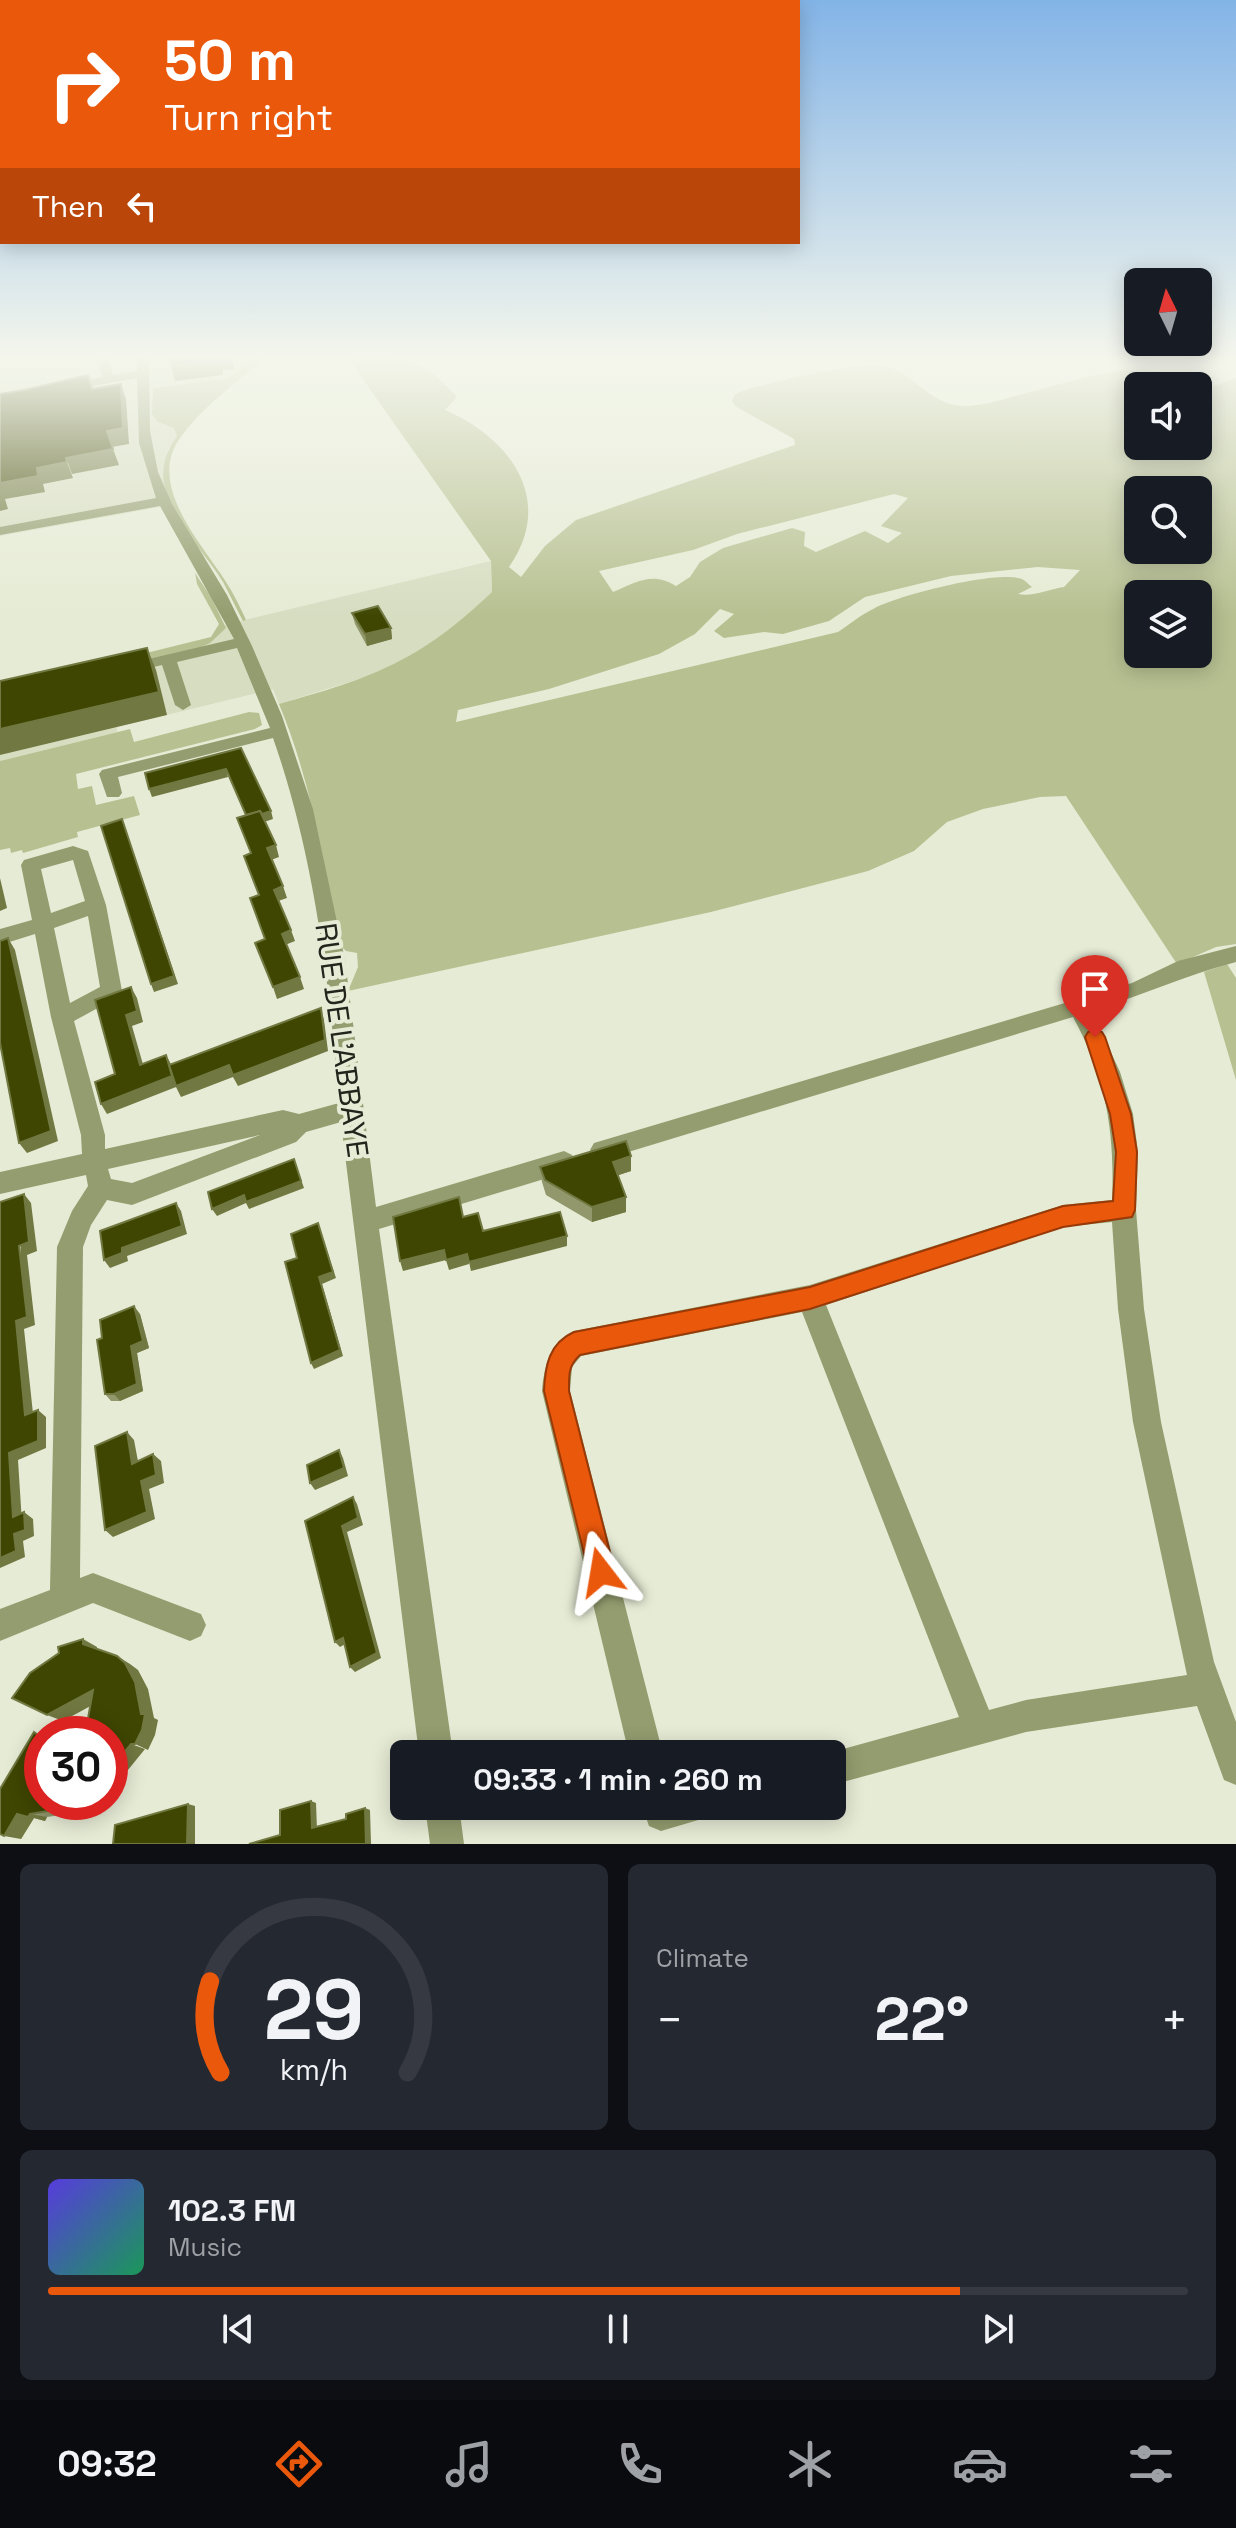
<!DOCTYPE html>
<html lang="en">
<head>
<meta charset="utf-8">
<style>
	body { margin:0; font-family:"Space Grotesk",sans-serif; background:#242831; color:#f1f3f6; height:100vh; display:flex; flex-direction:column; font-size:30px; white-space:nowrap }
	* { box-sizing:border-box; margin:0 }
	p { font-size:26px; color:#9ea1a6 }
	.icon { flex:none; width:44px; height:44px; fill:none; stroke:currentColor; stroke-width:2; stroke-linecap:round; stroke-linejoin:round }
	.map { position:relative; height:1844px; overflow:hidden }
	.details { display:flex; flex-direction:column; gap:20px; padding:20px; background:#0d0f14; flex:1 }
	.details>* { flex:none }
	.top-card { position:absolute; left:0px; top:0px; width:800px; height:244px; box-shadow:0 4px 20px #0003; background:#ea580c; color:#fff; overflow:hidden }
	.needle { width:52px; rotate:355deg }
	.tools { position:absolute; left:1124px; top:268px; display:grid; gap:16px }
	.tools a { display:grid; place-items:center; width:88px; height:88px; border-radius:12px; background:#171b24; box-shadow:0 4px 20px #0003; font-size:40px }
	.speed { position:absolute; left:24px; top:1716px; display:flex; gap:16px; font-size:40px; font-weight:700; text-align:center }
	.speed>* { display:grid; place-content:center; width:104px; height:104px; border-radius:50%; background:#171b24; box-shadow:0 4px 20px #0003; line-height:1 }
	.speed .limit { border:12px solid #d22; background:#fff; color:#111 }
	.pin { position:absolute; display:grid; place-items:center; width:68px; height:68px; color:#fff; margin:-82px -34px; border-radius:50% 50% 50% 0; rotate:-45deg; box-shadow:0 0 8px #0007 }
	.pin .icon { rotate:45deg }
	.me { position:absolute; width:88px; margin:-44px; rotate:346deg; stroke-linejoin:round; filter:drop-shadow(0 0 6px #0008) }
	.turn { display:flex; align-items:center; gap:28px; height:168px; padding:0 32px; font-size:36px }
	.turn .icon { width:104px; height:104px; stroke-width:2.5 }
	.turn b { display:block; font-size:56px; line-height:68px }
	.then { display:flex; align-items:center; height:76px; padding:0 32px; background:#0003; gap:16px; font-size:30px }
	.big { font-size:60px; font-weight:800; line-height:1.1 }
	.details .tile { flex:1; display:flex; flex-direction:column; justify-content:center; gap:12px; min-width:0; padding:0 28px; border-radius:12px; background:#242831 }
	.details .dial { align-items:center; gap:0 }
	.dial svg { height:208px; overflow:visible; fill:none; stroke:#363941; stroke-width:7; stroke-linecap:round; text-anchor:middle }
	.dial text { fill:#f1f3f6; stroke:none }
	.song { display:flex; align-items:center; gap:24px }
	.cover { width:96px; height:96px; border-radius:12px; background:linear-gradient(135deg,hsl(250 70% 55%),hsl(150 70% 35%)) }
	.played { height:8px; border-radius:4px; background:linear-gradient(90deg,#ea580c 80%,#363941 80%) }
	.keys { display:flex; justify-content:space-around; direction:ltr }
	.heat { display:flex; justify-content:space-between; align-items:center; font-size:44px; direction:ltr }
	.details .tiles { flex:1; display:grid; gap:20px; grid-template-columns:1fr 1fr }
	.tile:last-child { grid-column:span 2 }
	.trip { position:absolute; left:390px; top:1740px; width:456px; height:80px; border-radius:12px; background:#171b24; box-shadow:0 4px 20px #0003; font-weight:800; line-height:80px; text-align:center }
	.dock { display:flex; height:128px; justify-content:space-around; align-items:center; background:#090b0e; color:#9ea1a6 }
	.dock .icon { width:56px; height:56px }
	.dock .selected { color:#ea580c }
	.dock b { font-size:36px; color:#f1f3f6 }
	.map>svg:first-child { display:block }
</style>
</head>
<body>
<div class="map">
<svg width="1236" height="1844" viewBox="0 0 1236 1844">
	<rect width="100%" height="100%" fill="#e6ebd5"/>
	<g fill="#d7ddc1">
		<path d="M 0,358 L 255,358 L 230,378 L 154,388 L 158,422 L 174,428 L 177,436 L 168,449 L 171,505 L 0,536 Z"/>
		<path d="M 491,561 L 492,592 L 462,621 L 424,649 L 381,672 L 279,704 L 273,689 L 117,727 L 117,732 L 0,761 L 0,696 L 194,651 L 226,628 L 224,625 Z"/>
	</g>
	<g fill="#b7c091" fill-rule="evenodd">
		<path d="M 255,358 L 265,358 C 236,383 202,407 180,438 C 146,485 202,544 226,582 C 234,594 240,607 246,620 L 243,621 C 236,608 230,595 223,582 C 205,552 172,523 165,488 C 160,469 166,451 177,436 L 174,428 L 158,422 L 152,414 L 153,388 L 229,378 Z"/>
		<path d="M 348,358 C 401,358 419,354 457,397 L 445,410 C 510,438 556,500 509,567 L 521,577 L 545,546 L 576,520 L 795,445 L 794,439 L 735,406 L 732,401 L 735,394 L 750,388 C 781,382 868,356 894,369 C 919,381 934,405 963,406 C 984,406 1004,399 1023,394 C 1097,375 1140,356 1214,386 L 1236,378 L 1236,944 L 1216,947 L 1177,964 L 1066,796 L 1040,797 L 983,809 L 947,822 L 914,851 L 868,871 L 711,912 L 348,991 L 358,967 L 357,953 L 346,951 L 339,944 C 324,862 311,781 279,704 C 372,678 420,661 492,592 L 491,561 ZM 1138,386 L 1198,386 L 1198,446 L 1138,446 ZM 1138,490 L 1198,490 L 1198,550 L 1138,550 ZM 894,494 L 908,498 L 881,526 L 902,533 L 888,543 L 865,531 L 816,552 L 804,546 L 805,532 L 792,528 L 723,548 L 700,562 L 690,577 L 676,586 C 653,571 636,582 613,592 L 599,571 L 693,550 L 737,534 ZM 1038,567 L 1080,570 L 1064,587 C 1049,589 1033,597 1018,594 L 1032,587 C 1029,585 1026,581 1022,579 C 997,570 900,595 875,608 C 862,614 850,624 838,632 L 456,722 L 458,710 L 549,689 L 659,654 L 695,634 L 720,609 L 734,614 L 714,631 L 724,638 L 764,632 L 783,634 L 829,621 L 865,597 L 951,576 ZM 1138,594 L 1198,594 L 1198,654 L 1138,654 Z"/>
		<path d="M 195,573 L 211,597 L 226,628 L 210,643 L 193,651 L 0,689 L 211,637 L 219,624 L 197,584 Z"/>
		<path d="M 249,712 L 259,713 L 262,725 L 255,729 L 76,774 L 78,789 L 92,786 L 96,805 L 134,796 L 140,815 L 77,832 L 78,837 L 23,853 L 22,850 L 11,853 L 10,848 L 0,850 L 0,761 L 130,729 L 134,742 Z"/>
		<path d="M 1227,964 L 1236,978 L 1236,1080 L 1204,972 Z"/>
	</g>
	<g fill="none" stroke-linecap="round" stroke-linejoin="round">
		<g fill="#949d6f" fill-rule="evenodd">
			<path d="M 98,358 L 108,358 L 113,375 L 137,371 L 138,358 L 149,358 L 150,431 L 158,472 L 172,504 L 227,595 L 252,646 L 282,716 L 313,809 L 345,960 L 376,1207 L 564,1151 L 572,1155 L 576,1162 L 572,1169 L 564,1173 L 379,1229 L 453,1754 L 419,1754 L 341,1122 L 306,1132 L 296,1142 L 132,1205 L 107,1200 L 91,1225 L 83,1247 L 80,1578 L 93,1573 L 201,1614 L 206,1625 L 201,1636 L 190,1641 L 93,1603 L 0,1641 L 0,1609 L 50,1590 L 57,1247 L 72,1211 L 88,1186 L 86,1175 L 0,1194 L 0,1172 L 82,1154 L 81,1135 L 51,1017 L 35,934 L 0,945 L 0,929 L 32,920 L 21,865 L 24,860 L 73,846 L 88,851 L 106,905 L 122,991 L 118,997 L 74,1021 L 105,1135 L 105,1149 L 283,1110 L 299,1114 L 339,1103 C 329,979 314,855 273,738 L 118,777 L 122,793 L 119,797 L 107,797 L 99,774 L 102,770 L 270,728 L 237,648 L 177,662 L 191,705 L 183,710 L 175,705 L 162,665 L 129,673 L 121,668 L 123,665 L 234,639 L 160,506 L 0,535 L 0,527 L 156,498 L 139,443 L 137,378 L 66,391 L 60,388 L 102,377 ZM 73,860 L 85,901 L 51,913 L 41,869 ZM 88,916 L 100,987 L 70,1003 L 54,928 ZM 260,1135 L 132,1183 L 111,1179 L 108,1169 Z"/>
			<path d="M 1236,946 L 1236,962 C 1186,975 1141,996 1092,1011 L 1120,1072 L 1133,1114 L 1138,1152 L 1136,1210 L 1144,1309 L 1161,1422 L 1214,1662 L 1236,1722 L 1236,1785 L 1224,1780 L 1197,1706 L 1026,1732 L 832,1785 L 832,1754 L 825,1754 L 959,1717 L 802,1312 L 581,1356 L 572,1367 L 570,1391 L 663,1754 L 629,1754 L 542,1391 C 544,1367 550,1341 574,1331 L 810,1285 L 1063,1205 L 1112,1200 C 1115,1132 1106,1077 1073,1017 L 602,1160 L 594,1157 L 590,1150 L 594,1143 L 1132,983 L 1178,961 ZM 1112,1222 L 1118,1309 L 1133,1422 L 1187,1675 L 1026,1700 L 989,1710 L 826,1305 L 1063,1227 Z"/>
			<path d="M 425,1806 L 459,1806 L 464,1844 L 430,1844 Z"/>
			<path d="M 642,1806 L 710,1806 L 705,1818 L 661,1831 L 649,1826 Z"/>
		</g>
	</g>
	<g fill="#92986c">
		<path d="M 352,613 L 391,628 L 392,639 L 367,646 L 355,624 Z"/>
		<path d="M 631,1156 L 631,1171 L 618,1175 L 626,1197 L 626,1212 L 592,1222 L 546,1195 L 542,1182 L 540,1167 Z"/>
		<path d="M 140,1314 L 149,1348 L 137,1353 L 143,1391 L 120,1401 L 111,1401 L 105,1394 L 102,1338 Z"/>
		<path d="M 34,1732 L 42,1735 L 42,1802 L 81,1812 L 47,1817 L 45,1821 L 34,1818 L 21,1839 Z"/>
	</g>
	<g fill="#717841">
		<path d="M 219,358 L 232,358 L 234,369 L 223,370 L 223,375 L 175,381 L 171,366 Z"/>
		<path d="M 121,384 L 126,399 L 129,444 L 112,447 L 107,431 Z"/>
		<path d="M 113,449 L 119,465 L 72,474 L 66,458 Z"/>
		<path d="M 67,462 L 73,478 L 43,484 L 45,492 L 5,499 L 8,509 L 0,511 L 0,483 L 37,468 Z"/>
		<path d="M 391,628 L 392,639 L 367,646 L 365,634 Z"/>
		<path d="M 147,648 L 156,670 L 167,715 L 0,755 L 0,729 Z"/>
		<path d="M 226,769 L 228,777 L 152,797 L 149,789 Z"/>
		<path d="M 271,811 L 273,819 L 250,827 L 247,818 Z"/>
		<path d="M 122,819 L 178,984 L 154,992 L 151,984 Z"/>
		<path d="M 276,845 L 279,857 L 271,860 L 267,848 Z"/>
		<path d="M 0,878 L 7,908 L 0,911 Z"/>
		<path d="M 283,886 L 287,898 L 278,901 L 274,890 Z"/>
		<path d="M 291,930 L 295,941 L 285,945 L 282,934 Z"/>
		<path d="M 8,938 L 15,950 L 58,1141 L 27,1153 L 19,1143 Z"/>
		<path d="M 300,977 L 304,989 L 277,999 L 273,987 Z"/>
		<path d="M 131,987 L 137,998 L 143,1022 L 132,1026 L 146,1075 L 140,1065 L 126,1015 Z"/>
		<path d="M 321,1008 L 324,1020 L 328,1051 L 238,1086 L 233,1077 L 181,1097 L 176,1087 L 107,1114 L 101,1104 L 166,1055 L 172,1066 Z"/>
		<path d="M 631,1156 L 631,1171 L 613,1177 L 613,1162 Z"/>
		<path d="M 294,1159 L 304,1188 L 249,1209 L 246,1203 L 217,1216 L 212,1209 Z"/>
		<path d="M 24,1194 L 31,1203 L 37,1251 L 27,1255 L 35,1325 L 24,1329 L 34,1423 L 25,1415 L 16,1321 Z"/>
		<path d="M 626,1197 L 626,1212 L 592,1222 L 592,1207 Z"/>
		<path d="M 176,1203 L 181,1211 L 187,1234 L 127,1256 L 128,1261 L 110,1268 L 104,1260 L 122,1248 Z"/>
		<path d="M 318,1223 L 336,1278 L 322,1284 L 343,1356 L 314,1369 L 311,1363 L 319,1277 Z"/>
		<path d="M 567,1236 L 567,1246 L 471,1271 L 469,1262 Z"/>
		<path d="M 444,1250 L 446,1260 L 403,1271 L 400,1261 Z"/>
		<path d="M 467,1254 L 469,1264 L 449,1270 L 446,1260 Z"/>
		<path d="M 134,1306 L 140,1314 L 149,1348 L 137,1353 L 143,1391 L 120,1401 L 114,1394 L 131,1346 Z"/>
		<path d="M 38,1410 L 46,1417 L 46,1448 L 18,1460 L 22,1523 L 13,1517 L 9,1453 Z"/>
		<path d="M 127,1432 L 134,1440 L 140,1472 L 132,1464 Z"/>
		<path d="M 339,1450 L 343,1458 L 348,1476 L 315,1490 L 310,1483 Z"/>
		<path d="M 153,1454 L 161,1461 L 164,1483 L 149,1489 L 155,1519 L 113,1537 L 105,1530 L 141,1481 Z"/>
		<path d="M 353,1497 L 357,1504 L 363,1525 L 347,1532 L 381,1658 L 355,1672 L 350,1667 L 342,1526 Z"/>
		<path d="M 24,1512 L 33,1519 L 34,1536 L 23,1541 L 25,1557 L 0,1568 L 0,1558 L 14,1534 Z"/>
		<path d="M 343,1638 L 347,1643 L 340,1647 L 335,1642 Z"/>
		<path d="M 83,1639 L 97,1647 L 97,1652 L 83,1644 Z"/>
		<path d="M 117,1656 L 130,1664 L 138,1670 L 148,1689 L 154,1718 L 158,1720 L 155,1735 L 148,1750 L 135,1744 L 141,1714 Z"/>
		<path d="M 93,1690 L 107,1697 L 63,1721 L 47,1715 Z"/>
		<path d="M 131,1744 L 145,1749 L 110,1792 L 110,1770 Z"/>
		<path d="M 311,1801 L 316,1803 L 317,1830 L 312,1828 Z"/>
		<path d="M 78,1802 L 101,1802 L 81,1812 L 66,1808 Z"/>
		<path d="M 188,1804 L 195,1806 L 195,1844 L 187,1844 Z"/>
		<path d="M 365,1808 L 370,1810 L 371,1844 L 366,1844 Z"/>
		<path d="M 17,1814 L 30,1814 L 47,1817 L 45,1821 L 34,1818 L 21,1839 L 4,1836 Z"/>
	</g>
	<g fill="#3f4602" stroke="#717841" stroke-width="2">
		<path d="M 170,358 L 219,358 L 220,360 L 171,366 Z"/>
		<path d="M 88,375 L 92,389 L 121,384 L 123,428 L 107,431 L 113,449 L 66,458 L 67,462 L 37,468 L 38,476 L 0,483 L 0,394 L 24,390 Z"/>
		<path d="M 378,606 L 391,628 L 365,634 L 352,613 Z"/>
		<path d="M 147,648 L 159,692 L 0,729 L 0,681 Z"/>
		<path d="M 241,748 L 271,811 L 262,814 L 260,811 L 246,815 L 226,769 L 149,789 L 145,773 Z"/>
		<path d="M 260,811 L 276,845 L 267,848 L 283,886 L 274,890 L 291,930 L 282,934 L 300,977 L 273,987 L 255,943 L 265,939 L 250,898 L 259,895 L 244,856 L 251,853 L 237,818 Z"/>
		<path d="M 122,819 L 174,976 L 151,984 L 101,826 Z"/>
		<path d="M 8,938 L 51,1131 L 19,1143 L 0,1043 L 0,941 Z"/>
		<path d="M 131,987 L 137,1011 L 126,1015 L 140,1065 L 166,1055 L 172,1076 L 101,1104 L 95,1082 L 115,1074 L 95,1000 Z"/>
		<path d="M 321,1008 L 325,1040 L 233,1075 L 229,1065 L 176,1086 L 169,1065 Z"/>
		<path d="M 626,1141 L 631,1156 L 613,1162 L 626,1197 L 592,1207 L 545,1180 L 540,1167 Z"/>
		<path d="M 294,1159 L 301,1181 L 246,1202 L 244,1195 L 212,1209 L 208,1192 Z"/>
		<path d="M 24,1194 L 29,1242 L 19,1246 L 27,1317 L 16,1321 L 25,1415 L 38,1410 L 38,1441 L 9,1453 L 13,1517 L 24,1512 L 25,1530 L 14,1534 L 16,1551 L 0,1558 L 0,1202 Z"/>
		<path d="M 459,1197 L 463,1217 L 478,1213 L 483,1231 L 560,1212 L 567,1236 L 469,1262 L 467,1254 L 446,1260 L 444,1250 L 400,1261 L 393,1217 Z"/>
		<path d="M 176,1203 L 182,1226 L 122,1248 L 122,1253 L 104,1260 L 100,1231 Z"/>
		<path d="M 318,1223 L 333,1272 L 319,1277 L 340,1350 L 311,1363 L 285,1262 L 297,1258 L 291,1234 Z"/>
		<path d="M 134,1306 L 143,1341 L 131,1346 L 137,1384 L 114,1394 L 105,1394 L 97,1340 L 102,1338 L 100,1320 Z"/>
		<path d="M 127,1432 L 132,1464 L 153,1454 L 156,1475 L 141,1481 L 147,1512 L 105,1530 L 95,1446 Z"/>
		<path d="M 339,1450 L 344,1468 L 310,1483 L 307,1465 Z"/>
		<path d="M 353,1497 L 358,1518 L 342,1526 L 377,1653 L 350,1667 L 343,1638 L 335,1642 L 305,1521 Z"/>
		<path d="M 83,1639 L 83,1644 L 117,1656 L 125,1663 L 135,1682 L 141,1714 L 145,1714 L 142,1730 L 135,1744 L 131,1744 L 110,1770 L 110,1734 L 84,1734 L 86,1730 L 93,1690 L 47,1715 L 12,1698 L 30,1673 L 59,1653 L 58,1647 Z"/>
		<path d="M 34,1732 L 42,1738 L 42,1802 L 78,1802 L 66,1808 L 30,1814 L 28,1817 L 17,1814 L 4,1836 L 0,1834 L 0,1789 Z"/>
		<path d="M 311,1801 L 312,1828 L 346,1819 L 346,1814 L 365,1808 L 366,1844 L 249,1844 L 280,1835 L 280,1810 Z"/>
		<path d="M 188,1804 L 187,1844 L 113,1844 L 115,1825 Z"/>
	</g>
	<linearGradient id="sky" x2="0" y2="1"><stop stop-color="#83b4e7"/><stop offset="0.58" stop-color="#f4f6ec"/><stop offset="1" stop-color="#f4f6ec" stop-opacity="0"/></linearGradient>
	<rect width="1236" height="616" fill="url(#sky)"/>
	<path fill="#ea580c" stroke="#983908" stroke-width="2" d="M 1095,1029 L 1102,1032 L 1105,1037 L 1131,1114 L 1137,1152 L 1135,1210 L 1132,1217 L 1063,1227 L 810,1309 L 580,1355 C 568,1366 569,1375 569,1391 L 615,1572 L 611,1582 L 601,1586 L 591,1582 L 544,1391 C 545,1366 549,1343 574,1332 L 810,1287 L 1063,1206 L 1113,1201 L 1116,1152 L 1110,1114 L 1085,1037 L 1088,1032 Z"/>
	<g text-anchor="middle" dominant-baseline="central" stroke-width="8" stroke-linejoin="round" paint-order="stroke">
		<g font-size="30" fill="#23251d" stroke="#e6ebd5">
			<text transform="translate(342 1040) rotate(82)">RUE DE L'ABBAYE</text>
		</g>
	</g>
</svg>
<div class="tools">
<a><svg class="needle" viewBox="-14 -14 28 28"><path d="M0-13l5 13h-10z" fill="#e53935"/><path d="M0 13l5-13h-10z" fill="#9ea1a6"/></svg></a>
<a><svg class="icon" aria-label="sound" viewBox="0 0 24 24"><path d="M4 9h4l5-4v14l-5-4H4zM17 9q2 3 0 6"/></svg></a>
<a><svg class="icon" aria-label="search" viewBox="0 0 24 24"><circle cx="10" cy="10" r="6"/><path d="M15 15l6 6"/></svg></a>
<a><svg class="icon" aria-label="layers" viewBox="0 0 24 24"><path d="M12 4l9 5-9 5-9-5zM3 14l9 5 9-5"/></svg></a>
</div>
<div class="speed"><div class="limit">30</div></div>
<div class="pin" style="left:1095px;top:1037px;background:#d93025"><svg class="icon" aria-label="arrive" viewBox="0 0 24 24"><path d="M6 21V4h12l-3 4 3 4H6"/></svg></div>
<svg class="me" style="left:601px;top:1572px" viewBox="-20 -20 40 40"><path d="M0-17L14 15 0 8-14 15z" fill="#ea580c" stroke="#fff" stroke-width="4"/></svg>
<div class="trip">09:33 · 1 min · 260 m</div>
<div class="top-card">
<div class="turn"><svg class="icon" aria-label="right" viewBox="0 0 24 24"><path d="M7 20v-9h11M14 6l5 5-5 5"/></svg><div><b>50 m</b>Turn right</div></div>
<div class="then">Then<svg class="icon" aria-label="left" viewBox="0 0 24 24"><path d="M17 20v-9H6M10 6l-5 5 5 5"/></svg></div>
</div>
</div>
<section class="details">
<div class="tiles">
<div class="tile dial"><svg viewBox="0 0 100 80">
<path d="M14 69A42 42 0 1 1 86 69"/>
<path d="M14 69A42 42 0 0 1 10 34" stroke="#ea580c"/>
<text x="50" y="56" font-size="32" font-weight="700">29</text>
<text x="50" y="72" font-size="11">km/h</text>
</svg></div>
<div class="tile"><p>Climate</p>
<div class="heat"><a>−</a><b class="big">22°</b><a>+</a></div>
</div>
<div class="tile">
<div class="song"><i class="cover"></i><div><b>102.3 FM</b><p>Music</p></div></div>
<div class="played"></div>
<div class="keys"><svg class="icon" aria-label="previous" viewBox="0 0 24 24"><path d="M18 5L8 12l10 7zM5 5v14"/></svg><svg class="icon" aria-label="pause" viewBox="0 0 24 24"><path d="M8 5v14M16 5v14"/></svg><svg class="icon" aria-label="next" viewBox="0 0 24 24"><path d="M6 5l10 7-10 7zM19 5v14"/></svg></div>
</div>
</div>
</section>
<nav class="dock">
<b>09:32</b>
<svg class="icon selected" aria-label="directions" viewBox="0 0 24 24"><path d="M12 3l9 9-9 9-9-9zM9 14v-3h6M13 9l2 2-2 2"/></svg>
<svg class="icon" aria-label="music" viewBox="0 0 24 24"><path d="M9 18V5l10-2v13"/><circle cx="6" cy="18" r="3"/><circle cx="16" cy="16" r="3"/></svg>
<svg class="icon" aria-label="phone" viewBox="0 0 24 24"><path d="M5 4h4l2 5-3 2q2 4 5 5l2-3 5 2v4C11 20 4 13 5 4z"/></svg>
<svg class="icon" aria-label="climate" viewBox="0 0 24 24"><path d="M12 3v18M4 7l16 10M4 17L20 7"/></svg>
<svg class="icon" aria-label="car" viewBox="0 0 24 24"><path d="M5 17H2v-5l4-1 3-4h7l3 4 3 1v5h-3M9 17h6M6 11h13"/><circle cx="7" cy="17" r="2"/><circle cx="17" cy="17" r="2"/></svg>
<svg class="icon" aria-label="filters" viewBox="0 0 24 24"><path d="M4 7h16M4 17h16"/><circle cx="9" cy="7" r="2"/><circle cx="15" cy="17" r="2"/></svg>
</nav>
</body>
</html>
